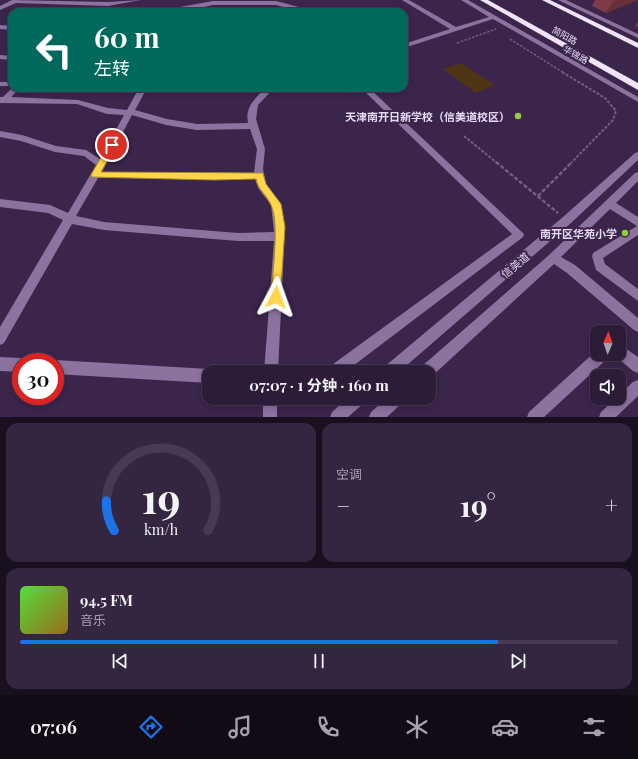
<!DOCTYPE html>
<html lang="zh">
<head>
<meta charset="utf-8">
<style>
	body { margin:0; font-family:"Playfair Display","Noto Sans SC",serif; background:#342540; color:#f1f3f6; height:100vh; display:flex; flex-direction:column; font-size:15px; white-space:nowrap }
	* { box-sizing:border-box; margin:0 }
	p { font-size:13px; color:#a6a1ae }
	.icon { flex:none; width:22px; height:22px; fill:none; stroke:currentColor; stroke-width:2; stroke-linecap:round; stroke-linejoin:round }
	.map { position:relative; height:417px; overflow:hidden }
	.drawer { display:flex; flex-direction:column; gap:6px; padding:6px; background:#180f1f; flex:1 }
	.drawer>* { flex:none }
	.top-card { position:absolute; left:8px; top:8px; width:400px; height:84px; border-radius:12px; box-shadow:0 2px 6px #0003,0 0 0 1px #483a53; background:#00695c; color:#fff; overflow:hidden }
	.needle { width:26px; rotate:2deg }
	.tools { position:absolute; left:590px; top:325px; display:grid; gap:8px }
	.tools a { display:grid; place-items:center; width:36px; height:36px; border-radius:8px; background:#2c1c38; box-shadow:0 2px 6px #0003,0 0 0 1px #483a53; font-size:20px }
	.speed { position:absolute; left:12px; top:353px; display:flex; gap:8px; font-size:20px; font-weight:700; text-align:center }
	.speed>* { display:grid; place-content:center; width:52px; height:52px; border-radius:50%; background:#2c1c38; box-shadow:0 2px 6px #0003,0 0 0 1px #483a53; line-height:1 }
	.speed .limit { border:6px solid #d22; background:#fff; color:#111 }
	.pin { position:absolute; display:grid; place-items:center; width:34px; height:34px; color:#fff; margin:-17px; border:2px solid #fff; border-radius:50%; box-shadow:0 1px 4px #0007 }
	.me { position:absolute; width:44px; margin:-22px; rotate:4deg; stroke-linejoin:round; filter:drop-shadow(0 0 3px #0008) }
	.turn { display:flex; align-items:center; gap:14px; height:84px; padding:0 20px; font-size:18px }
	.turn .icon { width:52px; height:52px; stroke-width:2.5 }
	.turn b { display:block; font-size:28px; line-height:34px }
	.big { font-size:30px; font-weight:700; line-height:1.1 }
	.drawer .card { flex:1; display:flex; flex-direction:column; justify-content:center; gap:6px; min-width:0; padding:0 14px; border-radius:12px; background:#342540 }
	.drawer .dial { align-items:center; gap:0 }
	.dial svg { height:104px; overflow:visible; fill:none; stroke:#483a53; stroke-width:7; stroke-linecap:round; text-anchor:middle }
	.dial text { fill:#f1f3f6; stroke:none }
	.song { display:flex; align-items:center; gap:12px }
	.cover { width:48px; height:48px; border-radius:6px; background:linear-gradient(135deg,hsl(110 70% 55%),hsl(40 70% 35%)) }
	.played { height:4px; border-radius:2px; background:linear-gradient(90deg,#1a73e8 80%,#483a53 80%) }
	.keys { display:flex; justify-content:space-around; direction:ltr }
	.heat { display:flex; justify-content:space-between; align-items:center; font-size:22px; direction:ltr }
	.drawer .tiles { flex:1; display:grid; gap:6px; grid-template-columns:1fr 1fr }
	.card:last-child { grid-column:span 2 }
	.trip { position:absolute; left:202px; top:365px; width:234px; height:40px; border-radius:12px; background:#2c1c38; box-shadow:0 2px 6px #0003,0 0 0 1px #483a53; font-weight:700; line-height:40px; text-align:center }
	.dock { display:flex; height:64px; justify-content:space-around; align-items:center; background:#120b16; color:#a6a1ae }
	.dock .icon { width:28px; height:28px }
	.dock .on { color:#1a73e8 }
	.dock b { font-size:18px; color:#f1f3f6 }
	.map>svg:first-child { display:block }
</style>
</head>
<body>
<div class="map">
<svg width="638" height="417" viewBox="0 0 638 417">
	<rect width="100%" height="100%" fill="#3b254b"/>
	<path fill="#4f3515" d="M 461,63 L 495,85 L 476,93 L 443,69 Z"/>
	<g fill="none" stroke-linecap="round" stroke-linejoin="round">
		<g stroke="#725f81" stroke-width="1.5" stroke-dasharray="2.5 1.5" stroke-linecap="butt">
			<path d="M 510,39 L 564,73"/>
			<path d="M 457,43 L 496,29"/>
		</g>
		<g stroke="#725f81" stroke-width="2" stroke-dasharray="3 1.5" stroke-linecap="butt">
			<path d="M 562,72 L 605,98 L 616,111 L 613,120 L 571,163"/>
			<path d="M 464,136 L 497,163"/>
		</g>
		<g stroke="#725f81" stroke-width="2.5" stroke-dasharray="4 2" stroke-linecap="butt">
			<path d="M 496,162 L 558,213"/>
			<path d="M 538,196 L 572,162"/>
		</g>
		<g fill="#8b729f" fill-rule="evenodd">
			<path d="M 12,0 L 108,2 L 141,0 L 108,6 L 16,3 L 0,10 L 0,6 Z"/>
			<path d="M 402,0 L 409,0 L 456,27 L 489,17 L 461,0 L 468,0 L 638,97 L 638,102 L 493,19 L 404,48 L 404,44 L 450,29 Z"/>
			<path d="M 558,0 L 566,0 L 638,34 L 638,38 Z"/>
			<path d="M 213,1 L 276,1 L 299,7 L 366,8 L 369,10 L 366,12 L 298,11 L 276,5 L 213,5 L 200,8 L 183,9 L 180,7 Z"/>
			<path d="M 0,25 L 12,26 L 12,30 L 0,29 Z"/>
			<path d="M 0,55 L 12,56 L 12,60 L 0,59 Z"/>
			<rect x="0" y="82" width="12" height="4"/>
			<path d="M 12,88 L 20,88 L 11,97 L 78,100 L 108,108 L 127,110 L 139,88 L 147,88 L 135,110 L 167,119 L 197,124 L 248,123 C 245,107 254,99 266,88 L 274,88 L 258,105 L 256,119 L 265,149 L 263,169 L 266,184 L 281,204 L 285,227 L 278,372 L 264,372 L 274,241 L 238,241 L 104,230 L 72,224 L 4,343 L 0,345 L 0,327 L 63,220 L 48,213 L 0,207 L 0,199 L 50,205 L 68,213 L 96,165 L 84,156 L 55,152 L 21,141 L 0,137 L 0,131 L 22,135 L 56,146 L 86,150 L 100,159 L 124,115 L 107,114 L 77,104 L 0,103 L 0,97 L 3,97 ZM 132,115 L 166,125 L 197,130 L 250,129 L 257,149 L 254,173 L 102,172 ZM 98,178 L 255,179 L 258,188 L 271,205 L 274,232 L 238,233 L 104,222 L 76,216 Z"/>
			<path d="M 361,88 L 369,88 L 524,234 L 523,237 L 345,372 L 327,372 L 329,367 L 512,234 Z"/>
			<path d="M 638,152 L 638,160 L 571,223 L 399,372 L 382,372 L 384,367 L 563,217 L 635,153 Z"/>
			<path d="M 638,172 L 638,181 L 616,203 L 638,217 L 638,235 L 603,258 L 605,264 L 638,289 L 638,301 L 596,270 L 592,256 L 593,253 L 637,226 L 610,209 L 561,257 L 575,265 L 638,318 L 638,332 L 634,330 L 567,273 L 554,264 L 431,377 L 429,377 L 429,372 L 419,372 L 421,367 L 549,255 L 635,173 Z"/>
			<path d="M 619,344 L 638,357 L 638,373 L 633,371 L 614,355 L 619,354 Z"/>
			<path d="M 597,350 L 597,354 L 608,354 L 607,359 L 544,417 L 527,417 L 529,412 Z"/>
			<path d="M 0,357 L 21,358 L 26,362 L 21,362 L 21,372 L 0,371 Z"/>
			<path d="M 55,360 L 209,369 L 214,372 L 209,372 L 209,383 L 55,374 L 55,362 L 51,362 Z"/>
			<path d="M 638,380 L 638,396 L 616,417 L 599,417 L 601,412 L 616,398 L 619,398 L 619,395 L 633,382 Z"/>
			<rect x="263" y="398" width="14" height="19"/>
			<path d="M 348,398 L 366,398 L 364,403 L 348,417 L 330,417 L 332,412 Z"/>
			<path d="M 387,398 L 404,398 L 402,403 L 387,417 L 369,417 L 371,412 Z"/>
		</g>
		<g fill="#f0e4fb" fill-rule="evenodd">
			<path d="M 480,0 L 488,0 L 638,83 L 638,90 Z"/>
			<path d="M 542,0 L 550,0 L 638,43 L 638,48 Z"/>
		</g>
	</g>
	<g fill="#7d3b48">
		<path d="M 595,0 L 638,0 L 606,13 L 592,6 Z"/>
		<path d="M 638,22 L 638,27 L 635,26 Z"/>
	</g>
	<path fill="#66303b" d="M 614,0 L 638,0 L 606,13 Z"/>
	<path fill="#ffd54a" stroke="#a68a30" d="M 109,143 L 112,143 L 116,145 L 101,172 L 263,173 L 266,184 L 281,204 L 285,227 L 280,301 L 276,302 L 273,301 L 271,297 C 272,275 280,224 271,205 C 267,195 258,190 256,179 L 214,180 L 92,177 L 91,175 Z"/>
	<g fill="#92cd3f" stroke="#3b254b" stroke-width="1.5">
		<circle cx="518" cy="116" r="4"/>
		<circle cx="625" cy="233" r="4"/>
	</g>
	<g text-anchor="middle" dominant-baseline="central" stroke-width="4" stroke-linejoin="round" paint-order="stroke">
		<g font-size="9" fill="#e6d9f1" stroke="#3b254b">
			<text transform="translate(565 35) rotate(29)">简阳路</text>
			<text transform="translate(576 54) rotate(30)">华锦路</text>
		</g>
		<g font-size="11" font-weight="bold" fill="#e6d9f1" stroke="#3b254b" text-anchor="end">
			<text x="510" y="116">天津南开日新学校（信美道校区）</text>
			<text x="617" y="233">南开区华苑小学</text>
		</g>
		<g font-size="11" fill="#e6d9f1" stroke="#3b254b">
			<text transform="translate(515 265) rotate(-40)">信美道</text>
		</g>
	</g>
</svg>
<div class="tools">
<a><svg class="needle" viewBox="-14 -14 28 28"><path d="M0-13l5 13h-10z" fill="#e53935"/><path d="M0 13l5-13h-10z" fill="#a6a1ae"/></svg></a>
<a><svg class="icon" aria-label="sound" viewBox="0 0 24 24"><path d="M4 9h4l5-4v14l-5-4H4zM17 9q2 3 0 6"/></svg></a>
</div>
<div class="speed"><div class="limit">30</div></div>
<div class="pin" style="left:112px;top:145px;background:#d93025"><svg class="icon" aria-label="arrive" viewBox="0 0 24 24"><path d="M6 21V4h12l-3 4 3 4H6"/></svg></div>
<svg class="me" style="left:276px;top:297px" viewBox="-20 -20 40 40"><path d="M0-17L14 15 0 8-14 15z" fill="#ffd54a" stroke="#fff" stroke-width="4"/></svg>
<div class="trip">07:07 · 1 分钟 · 160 m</div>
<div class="top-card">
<div class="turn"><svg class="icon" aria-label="left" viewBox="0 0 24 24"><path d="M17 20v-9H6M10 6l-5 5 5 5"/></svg><div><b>60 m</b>左转</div></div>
</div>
</div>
<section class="drawer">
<div class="tiles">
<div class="card dial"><svg viewBox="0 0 100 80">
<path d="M14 69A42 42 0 1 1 86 69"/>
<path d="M14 69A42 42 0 0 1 8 46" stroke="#1a73e8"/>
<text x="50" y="56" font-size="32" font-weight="700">19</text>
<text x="50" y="72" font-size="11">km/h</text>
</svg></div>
<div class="card"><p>空调</p>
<div class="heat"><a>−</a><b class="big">19°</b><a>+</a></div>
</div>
<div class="card">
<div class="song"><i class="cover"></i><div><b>94.5 FM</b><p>音乐</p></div></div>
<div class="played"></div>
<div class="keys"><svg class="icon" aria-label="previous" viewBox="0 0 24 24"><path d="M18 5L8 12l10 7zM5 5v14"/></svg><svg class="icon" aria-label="pause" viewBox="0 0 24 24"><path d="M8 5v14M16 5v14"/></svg><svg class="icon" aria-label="next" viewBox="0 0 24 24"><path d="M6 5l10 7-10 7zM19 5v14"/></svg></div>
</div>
</div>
</section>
<nav class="dock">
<b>07:06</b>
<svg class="icon on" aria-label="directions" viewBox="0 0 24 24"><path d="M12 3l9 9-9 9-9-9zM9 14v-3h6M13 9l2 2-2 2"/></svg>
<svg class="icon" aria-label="music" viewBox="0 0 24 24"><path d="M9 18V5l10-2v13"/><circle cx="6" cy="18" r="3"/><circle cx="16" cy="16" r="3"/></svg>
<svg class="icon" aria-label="phone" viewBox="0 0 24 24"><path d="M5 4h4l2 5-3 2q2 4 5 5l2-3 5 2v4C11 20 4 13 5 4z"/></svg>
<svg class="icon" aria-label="climate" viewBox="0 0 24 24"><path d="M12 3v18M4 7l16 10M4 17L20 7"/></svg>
<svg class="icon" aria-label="car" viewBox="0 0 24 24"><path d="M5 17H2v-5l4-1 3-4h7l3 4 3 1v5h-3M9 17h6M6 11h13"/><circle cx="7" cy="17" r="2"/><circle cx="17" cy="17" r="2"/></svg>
<svg class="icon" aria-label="filters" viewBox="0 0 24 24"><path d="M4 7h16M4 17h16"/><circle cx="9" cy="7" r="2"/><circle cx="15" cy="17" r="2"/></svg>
</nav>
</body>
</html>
